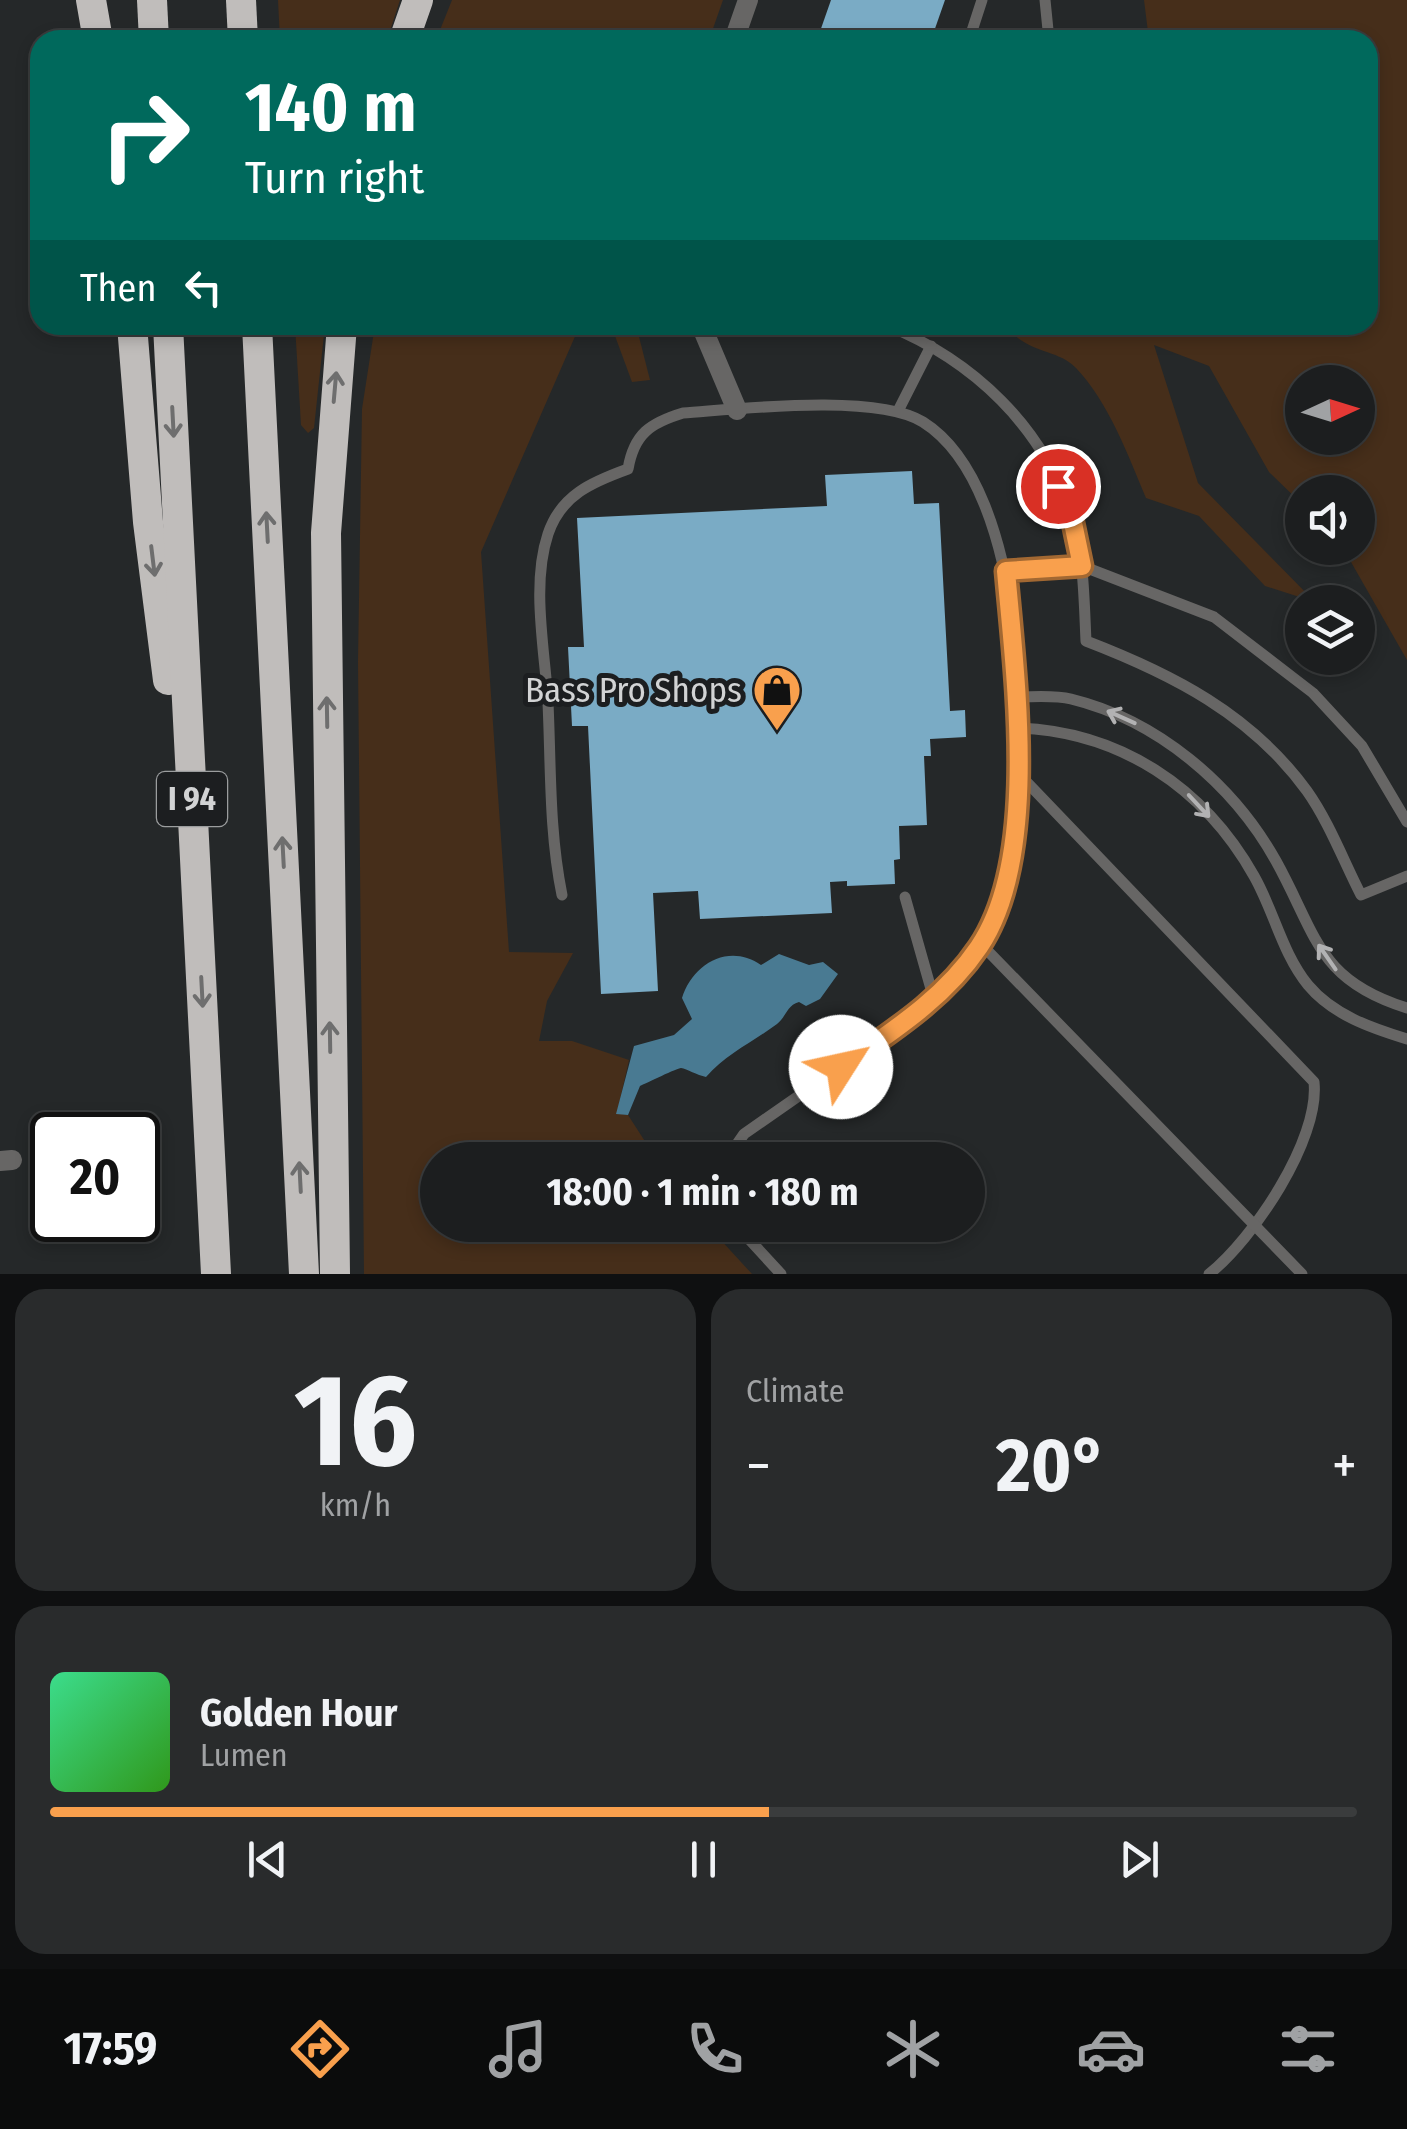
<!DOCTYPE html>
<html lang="en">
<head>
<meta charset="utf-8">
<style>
	body { margin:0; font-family:"Fira Sans Condensed",sans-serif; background:#292b2c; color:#f1f3f6; height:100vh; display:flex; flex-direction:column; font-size:38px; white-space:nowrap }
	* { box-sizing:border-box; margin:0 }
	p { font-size:32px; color:#a0a2a4 }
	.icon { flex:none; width:55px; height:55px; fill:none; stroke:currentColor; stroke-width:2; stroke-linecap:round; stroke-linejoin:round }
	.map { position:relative; height:1274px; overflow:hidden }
	.sheet { display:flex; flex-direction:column; gap:15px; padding:15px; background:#0f1011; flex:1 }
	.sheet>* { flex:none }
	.top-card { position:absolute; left:30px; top:30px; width:1348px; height:305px; border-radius:30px; box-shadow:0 5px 15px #0003,0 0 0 2px #3a3c3d; background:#00695c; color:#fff; overflow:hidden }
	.needle { width:65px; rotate:86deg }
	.buttons { position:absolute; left:1285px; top:365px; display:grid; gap:20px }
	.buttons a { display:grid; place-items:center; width:90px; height:90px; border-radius:50%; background:#1c1e1f; box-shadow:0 5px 15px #0003,0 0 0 2px #3a3c3d; font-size:50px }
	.speed { position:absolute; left:30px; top:1112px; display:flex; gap:20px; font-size:50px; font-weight:700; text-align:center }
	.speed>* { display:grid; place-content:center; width:130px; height:130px; border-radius:50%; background:#1c1e1f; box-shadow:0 5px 15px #0003,0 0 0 2px #3a3c3d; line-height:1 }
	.speed .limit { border:5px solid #111; border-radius:15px; background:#fff; color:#111 }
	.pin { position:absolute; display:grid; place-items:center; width:85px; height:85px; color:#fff; margin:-42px; border:5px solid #fff; border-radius:50%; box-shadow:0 2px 10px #0007 }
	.me { position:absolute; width:110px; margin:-55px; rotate:55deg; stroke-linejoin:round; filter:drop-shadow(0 0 8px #0008) }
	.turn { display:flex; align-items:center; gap:35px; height:210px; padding:0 50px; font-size:45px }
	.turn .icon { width:130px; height:130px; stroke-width:2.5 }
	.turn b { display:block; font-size:70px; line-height:85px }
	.then { display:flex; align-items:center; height:95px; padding:0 50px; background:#0003; gap:20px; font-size:38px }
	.big { font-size:75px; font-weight:700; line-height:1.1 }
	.sheet .card { flex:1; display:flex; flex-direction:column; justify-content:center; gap:15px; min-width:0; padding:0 35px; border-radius:30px; background:#292b2c }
	.sheet .dial { align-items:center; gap:0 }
	.dial b { font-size:130px; line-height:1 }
	.song { display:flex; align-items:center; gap:30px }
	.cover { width:120px; height:120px; border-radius:15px; background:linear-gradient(135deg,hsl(150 70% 55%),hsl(110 70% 35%)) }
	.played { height:10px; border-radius:5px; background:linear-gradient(90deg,#f9a04d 55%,#3a3c3d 55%) }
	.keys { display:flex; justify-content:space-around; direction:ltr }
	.heat { display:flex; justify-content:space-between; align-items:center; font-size:55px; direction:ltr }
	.sheet .tiles { flex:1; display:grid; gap:15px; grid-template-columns:1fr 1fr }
	.card:last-child { grid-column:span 2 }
	.trip { position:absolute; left:420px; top:1142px; width:565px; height:100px; border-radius:50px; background:#1c1e1f; box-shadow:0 5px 15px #0003,0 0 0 2px #3a3c3d; font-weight:700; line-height:100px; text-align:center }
	.menu { display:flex; height:160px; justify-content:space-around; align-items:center; background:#0b0c0c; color:#a0a2a4 }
	.menu .icon { width:70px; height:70px }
	.menu .selected { color:#f9a04d }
	.menu b { font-size:45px; color:#f1f3f6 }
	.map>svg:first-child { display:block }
</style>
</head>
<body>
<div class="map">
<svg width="1407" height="1274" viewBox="0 0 1407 1274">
	<rect width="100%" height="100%" fill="#252829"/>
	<g fill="#462e1a" fill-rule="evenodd">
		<path d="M 278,0 L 400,0 L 387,40 L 280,40 Z"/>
		<path d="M 452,0 L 723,0 L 709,40 L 436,40 Z"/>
		<path d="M 1144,0 L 1407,0 L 1407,660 L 1343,548 L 1358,548 L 1358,492 L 1302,492 L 1302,504 L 1269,472 L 1209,366 L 1154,345 L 1198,483 L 1315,602 L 1265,586 L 1199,516 L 1146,498 C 1128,455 1109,403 1076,368 C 1057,348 1028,355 1005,325 L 1368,325 L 1368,40 L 1149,40 ZM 1302,382 L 1358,382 L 1358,438 L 1302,438 Z"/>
		<path d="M 295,325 L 325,325 L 314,428 L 308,433 L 301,425 Z"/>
		<path d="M 375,325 L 580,325 L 481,552 L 509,952 L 573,953 L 547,1001 L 539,1041 L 572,1041 L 629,1060 L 617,1113 L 628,1115 L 657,1160 L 438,1160 L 438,1225 L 707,1225 L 752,1274 L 364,1274 L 358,662 L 362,409 Z"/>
		<path d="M 611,325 L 636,325 L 650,380 L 632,382 Z"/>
	</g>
	<path fill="#497a92" d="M 779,954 L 809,965 L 823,962 L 838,974 L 820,999 L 806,1006 L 799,1002 C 786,1006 787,1016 777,1024 C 753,1042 726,1054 706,1077 C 697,1075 687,1069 681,1068 C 677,1068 647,1083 640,1086 L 628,1115 L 616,1114 L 634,1046 L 674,1035 L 692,1019 L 682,998 C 692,965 728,942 761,965 Z"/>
	<g fill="#7aabc5">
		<path d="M 831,0 L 945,0 L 931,40 L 817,40 Z"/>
		<path d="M 912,471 L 914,504 L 939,503 L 950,711 L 965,710 L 966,737 L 930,739 L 931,756 L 924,756 L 927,825 L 899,826 L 900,859 L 894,860 L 895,884 L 847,886 L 847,881 L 830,882 L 832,913 L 700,919 L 698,891 L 653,893 L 658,991 L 601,994 L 588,726 L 572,726 L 568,647 L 584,647 L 577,518 L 827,506 L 825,475 Z"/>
	</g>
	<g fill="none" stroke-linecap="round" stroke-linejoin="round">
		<g stroke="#676665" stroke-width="11">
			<path d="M 1045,0 L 1049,40"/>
			<path d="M 969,40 L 982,0"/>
			<path d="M 886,325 C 973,360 1044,427 1072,518 C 1084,557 1084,600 1086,641 C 1172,674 1251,714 1307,791 C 1329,822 1344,862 1361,895 L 1407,876"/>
			<path d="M 898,411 L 931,346"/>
			<path d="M 1006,571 L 1082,566 L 1214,617 L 1313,693 L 1362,746 L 1407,822"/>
			<path d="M 1017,697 C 1035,697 1054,695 1071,699 C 1157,720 1233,784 1276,861 C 1317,935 1317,980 1407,1008"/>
			<path d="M 1019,728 C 1120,732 1204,787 1254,876 C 1274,911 1282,953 1308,985 C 1333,1015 1371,1028 1407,1039"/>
			<path d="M 1019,774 L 1314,1082 C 1320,1140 1253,1239 1209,1274"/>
			<path d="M 562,895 C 549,831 551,767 548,703 C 545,651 531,585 548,534 C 561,495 592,482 628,469 C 634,434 650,423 683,413 C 740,409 876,393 923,422 C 1030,489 1031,762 1007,873 C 1002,897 990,921 981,944 L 1302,1274"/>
			<path d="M 905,897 L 933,996"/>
			<path d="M 726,1160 L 744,1134 L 919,1012 L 981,944"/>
			<path d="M 736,1225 L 781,1274"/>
		</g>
		<g stroke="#676665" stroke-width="20">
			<path d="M 734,40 L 748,0"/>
			<path d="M 701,325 L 737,410"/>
			<path d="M 0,1161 L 12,1160"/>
		</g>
		<g stroke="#c0bdbb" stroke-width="30">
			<path d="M 91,0 L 98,40"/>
			<path d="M 152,0 L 154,40"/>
			<path d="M 241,0 L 243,40"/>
			<path d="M 404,40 L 418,0"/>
			<path d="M 132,325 L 148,522 L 168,680"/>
			<path d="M 168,325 L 216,1274"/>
			<path d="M 257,325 L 304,1274"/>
			<path d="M 335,1274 L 326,533 L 342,325"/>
		</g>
	</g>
	<defs><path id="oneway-shaft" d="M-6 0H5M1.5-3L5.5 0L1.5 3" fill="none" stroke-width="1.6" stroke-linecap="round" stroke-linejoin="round" transform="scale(2.5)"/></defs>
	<g stroke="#6e6e6e">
		<use href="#oneway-shaft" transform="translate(335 387) rotate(-85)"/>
		<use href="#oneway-shaft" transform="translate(173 422) rotate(87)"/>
		<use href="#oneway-shaft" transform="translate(267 527) rotate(-93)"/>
		<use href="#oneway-shaft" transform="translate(153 561) rotate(83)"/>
		<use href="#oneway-shaft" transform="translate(327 712) rotate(-91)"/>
		<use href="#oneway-shaft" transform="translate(283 852) rotate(-93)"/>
		<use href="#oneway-shaft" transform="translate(202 992) rotate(87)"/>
		<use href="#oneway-shaft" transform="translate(330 1037) rotate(-91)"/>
		<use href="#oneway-shaft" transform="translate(300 1177) rotate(-93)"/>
	</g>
	<g stroke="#b2b2b3">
		<use href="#oneway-shaft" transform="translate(1121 717) rotate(-156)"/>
		<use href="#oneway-shaft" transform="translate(1199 806) rotate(47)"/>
		<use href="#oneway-shaft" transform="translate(1327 957) rotate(-125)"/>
	</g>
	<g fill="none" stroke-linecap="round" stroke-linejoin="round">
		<g stroke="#a26832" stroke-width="25">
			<path id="route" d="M 841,1067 C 891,1032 944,999 979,947 C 1040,857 1015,675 1006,571 L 1082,566 L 1072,518 L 1058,486"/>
		</g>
		<use href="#route" stroke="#f9a04d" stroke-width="18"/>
	</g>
	<defs>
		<g id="shop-pin" transform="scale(2.5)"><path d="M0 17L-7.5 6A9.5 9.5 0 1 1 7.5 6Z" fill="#f9a04d" stroke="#1c1e20"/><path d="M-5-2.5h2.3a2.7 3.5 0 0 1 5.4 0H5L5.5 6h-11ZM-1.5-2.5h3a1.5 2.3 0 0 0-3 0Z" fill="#111"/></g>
	</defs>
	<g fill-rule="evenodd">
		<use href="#shop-pin" x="777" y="690"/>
	</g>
	<g text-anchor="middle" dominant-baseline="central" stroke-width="10" stroke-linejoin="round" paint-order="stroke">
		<rect fill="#1c1e20" stroke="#9b9d9e" stroke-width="2.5" x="157" y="772" width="70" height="54" rx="8"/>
		<g font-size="32" font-weight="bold" fill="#d2d3d4">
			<text x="192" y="799">I 94</text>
		</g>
		<g font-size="35" fill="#d2d3d4" stroke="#1c1e20" text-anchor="end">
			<text x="742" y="690">Bass Pro Shops</text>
		</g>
	</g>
</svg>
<div class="buttons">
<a><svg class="needle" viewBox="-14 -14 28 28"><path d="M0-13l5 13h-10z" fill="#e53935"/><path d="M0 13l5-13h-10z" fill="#a0a2a4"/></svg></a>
<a><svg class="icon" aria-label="sound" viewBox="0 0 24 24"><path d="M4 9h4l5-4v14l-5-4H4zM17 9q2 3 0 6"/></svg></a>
<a><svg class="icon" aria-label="layers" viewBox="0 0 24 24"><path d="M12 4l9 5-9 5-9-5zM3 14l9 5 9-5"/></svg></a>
</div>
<div class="speed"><div class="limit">20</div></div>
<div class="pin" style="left:1058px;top:486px;background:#d93025"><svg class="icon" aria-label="arrive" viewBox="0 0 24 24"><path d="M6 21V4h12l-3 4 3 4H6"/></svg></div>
<svg class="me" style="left:841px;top:1067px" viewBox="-20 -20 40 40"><circle r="19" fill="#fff"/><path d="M0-13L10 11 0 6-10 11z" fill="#f9a04d"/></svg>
<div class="trip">18:00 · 1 min · 180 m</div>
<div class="top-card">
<div class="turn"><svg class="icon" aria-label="right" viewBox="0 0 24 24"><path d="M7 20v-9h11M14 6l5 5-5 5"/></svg><div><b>140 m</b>Turn right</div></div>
<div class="then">Then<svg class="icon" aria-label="left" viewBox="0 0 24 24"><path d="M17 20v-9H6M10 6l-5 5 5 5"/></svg></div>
</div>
</div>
<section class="sheet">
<div class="tiles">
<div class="card dial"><b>16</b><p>km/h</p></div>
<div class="card"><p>Climate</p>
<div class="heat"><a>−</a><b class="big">20°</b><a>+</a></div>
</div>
<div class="card">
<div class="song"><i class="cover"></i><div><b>Golden Hour</b><p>Lumen</p></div></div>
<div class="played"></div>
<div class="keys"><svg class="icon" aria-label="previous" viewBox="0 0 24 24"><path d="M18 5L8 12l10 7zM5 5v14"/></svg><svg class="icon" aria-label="pause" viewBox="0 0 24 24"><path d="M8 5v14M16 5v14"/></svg><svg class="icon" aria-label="next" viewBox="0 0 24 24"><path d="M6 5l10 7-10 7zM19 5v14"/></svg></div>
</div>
</div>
</section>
<nav class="menu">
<b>17:59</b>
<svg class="icon selected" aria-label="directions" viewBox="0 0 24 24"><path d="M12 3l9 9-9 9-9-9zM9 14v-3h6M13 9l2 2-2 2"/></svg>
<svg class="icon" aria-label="music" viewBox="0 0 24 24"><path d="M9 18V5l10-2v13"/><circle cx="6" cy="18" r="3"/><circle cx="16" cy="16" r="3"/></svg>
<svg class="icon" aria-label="phone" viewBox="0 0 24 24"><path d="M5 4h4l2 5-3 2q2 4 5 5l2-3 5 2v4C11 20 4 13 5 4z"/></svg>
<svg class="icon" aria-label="climate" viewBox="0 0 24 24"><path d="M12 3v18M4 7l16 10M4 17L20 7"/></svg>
<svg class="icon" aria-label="car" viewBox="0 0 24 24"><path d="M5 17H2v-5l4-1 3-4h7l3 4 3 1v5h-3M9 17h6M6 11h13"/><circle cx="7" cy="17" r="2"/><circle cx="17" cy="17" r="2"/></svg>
<svg class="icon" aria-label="filters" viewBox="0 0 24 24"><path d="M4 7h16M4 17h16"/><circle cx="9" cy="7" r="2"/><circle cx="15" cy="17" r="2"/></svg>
</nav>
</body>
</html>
